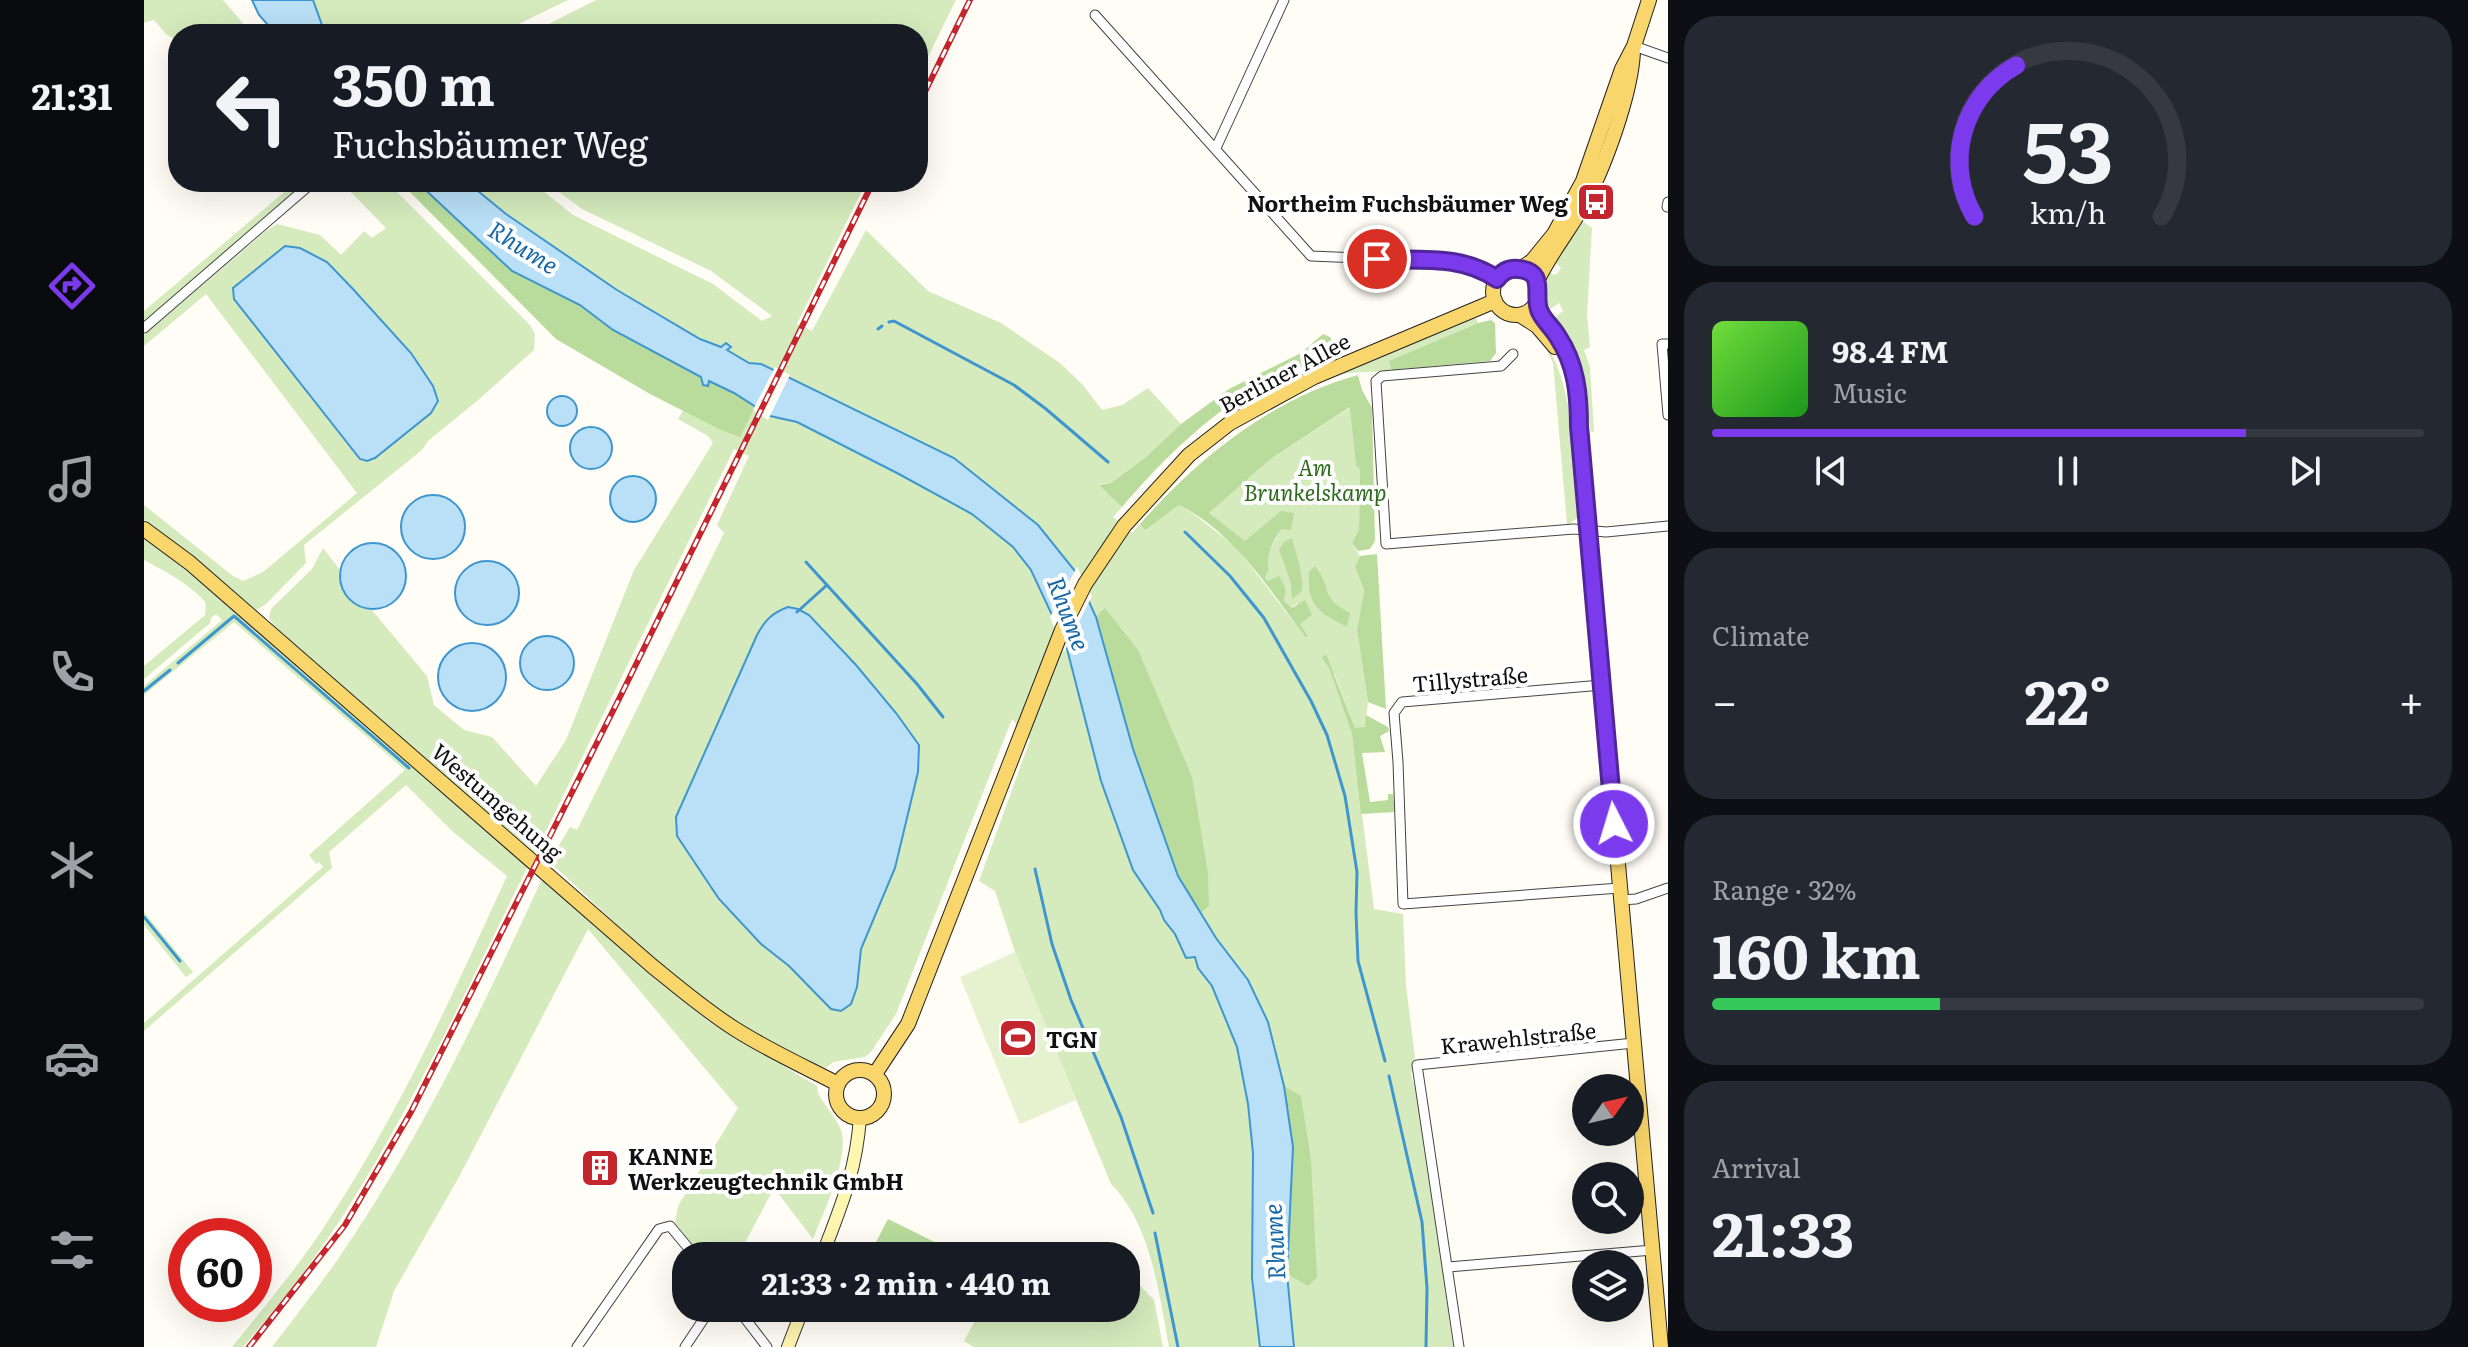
<!DOCTYPE html>
<html lang="en">
<head>
<meta charset="utf-8">
<style>
	body { margin:0; font-family:Literata,serif; background:#242831; color:#f1f3f6; height:100vh; display:flex; flex-direction:column; font-size:30px; white-space:nowrap }
	* { box-sizing:border-box; margin:0 }
	p { font-size:26px; color:#9ea1a6 }
	.icon { flex:none; width:44px; height:44px; fill:none; stroke:currentColor; stroke-width:2; stroke-linecap:round; stroke-linejoin:round }
	.map { position:relative; flex:1; overflow:hidden }
	.panel { display:flex; flex-direction:column; gap:16px; padding:16px; background:#0d0f14; width:800px }
	.panel>* { flex:none }
	.hud { position:absolute; left:24px; top:24px; width:760px; height:168px; border-radius:32px; box-shadow:0 8px 32px #0002; background:#171b24; color:#f1f3f6; overflow:hidden }
	.needle { width:52px; rotate:56deg }
	.tools { position:absolute; left:1428px; top:1074px; display:grid; gap:16px }
	.tools a { display:grid; place-items:center; width:72px; height:72px; border-radius:50%; background:#171b24; box-shadow:0 8px 32px #0002; font-size:40px }
	.speed { position:absolute; left:24px; top:1218px; display:flex; gap:16px; font-size:40px; font-weight:700; text-align:center }
	.speed>* { display:grid; place-content:center; width:104px; height:104px; border-radius:50%; background:#171b24; box-shadow:0 8px 32px #0002; line-height:1 }
	.speed .limit { border:12px solid #d22; background:#fff; color:#111 }
	.pin { position:absolute; display:grid; place-items:center; width:68px; height:68px; color:#fff; margin:-34px; border:4px solid #fff; border-radius:50%; box-shadow:0 2px 8px #0007 }
	.me { position:absolute; width:88px; margin:-44px; rotate:355deg; stroke-linejoin:round; filter:drop-shadow(0 0 6px #0008) }
	.turn { display:flex; align-items:center; gap:28px; height:168px; padding:0 32px; font-size:36px }
	.turn .icon { width:104px; height:104px; stroke-width:2.5 }
	.turn b { display:block; font-size:56px; line-height:68px }
	.big { font-size:60px; font-weight:700; line-height:1.1 }
	.panel .card { flex:1; display:flex; flex-direction:column; justify-content:center; gap:12px; min-width:0; padding:0 28px; border-radius:32px; background:#242831 }
	.panel .dial { align-items:center; gap:0 }
	.dial svg { height:208px; overflow:visible; fill:none; stroke:#363941; stroke-width:7; stroke-linecap:round; text-anchor:middle }
	.dial text { fill:#f1f3f6; stroke:none }
	.song { display:flex; align-items:center; gap:24px }
	.cover { width:96px; height:96px; border-radius:12px; background:linear-gradient(135deg,hsl(100 70% 55%),hsl(120 70% 35%)) }
	.played { height:8px; border-radius:4px; background:linear-gradient(90deg,#7c3aed 75%,#363941 75%) }
	.keys { display:flex; justify-content:space-around; direction:ltr }
	.heat { display:flex; justify-content:space-between; align-items:center; font-size:44px; direction:ltr }
	.charge { height:12px; border-radius:6px; background:linear-gradient(90deg,#34c759 32%,#363941 0) }
	.trip { position:absolute; left:528px; top:1242px; width:468px; height:80px; border-radius:32px; background:#171b24; box-shadow:0 8px 32px #0002; font-weight:700; line-height:80px; text-align:center }
	main { display:flex; flex:1; min-height:0 }
	.dock { display:flex; flex-direction:column; width:144px; justify-content:space-around; align-items:center; background:#090b0e; color:#9ea1a6 }
	.dock .icon { width:56px; height:56px }
	.dock .on { color:#7c3aed }
	.dock b { font-size:36px; color:#f1f3f6 }
	.map>svg:first-child { display:block }
</style>
</head>
<body>
<main>
<nav class="dock">
<b>21:31</b>
<svg class="icon on" aria-label="directions" viewBox="0 0 24 24"><path d="M12 3l9 9-9 9-9-9zM9 14v-3h6M13 9l2 2-2 2"/></svg>
<svg class="icon" aria-label="music" viewBox="0 0 24 24"><path d="M9 18V5l10-2v13"/><circle cx="6" cy="18" r="3"/><circle cx="16" cy="16" r="3"/></svg>
<svg class="icon" aria-label="phone" viewBox="0 0 24 24"><path d="M5 4h4l2 5-3 2q2 4 5 5l2-3 5 2v4C11 20 4 13 5 4z"/></svg>
<svg class="icon" aria-label="climate" viewBox="0 0 24 24"><path d="M12 3v18M4 7l16 10M4 17L20 7"/></svg>
<svg class="icon" aria-label="car" viewBox="0 0 24 24"><path d="M5 17H2v-5l4-1 3-4h7l3 4 3 1v5h-3M9 17h6M6 11h13"/><circle cx="7" cy="17" r="2"/><circle cx="17" cy="17" r="2"/></svg>
<svg class="icon" aria-label="filters" viewBox="0 0 24 24"><path d="M4 7h16M4 17h16"/><circle cx="9" cy="7" r="2"/><circle cx="15" cy="17" r="2"/></svg>
</nav>
<div class="map">
<svg width="1524" height="1347" viewBox="0 0 1524 1347">
	<rect width="100%" height="100%" fill="#fffdf5"/>
	<g fill="#d5ebbd">
		<path d="M 0,0 L 79,0 L 108,34 L 34,34 L 34,41 L 22,34 L 10,20 L 0,23 Z"/>
		<path d="M 169,0 L 424,0 L 354,34 L 188,34 L 178,25 Z"/>
		<path d="M 452,0 L 812,0 L 774,77 L 774,34 L 385,34 Z"/>
		<path d="M 152,182 L 162,182 L 0,322 L 0,311 Z"/>
		<path d="M 197,182 L 243,182 L 386,325 L 391,334 L 390,350 L 333,401 L 284,441 L 278,450 L 160,545 L 162,563 L 121,605 L 112,610 L 0,520 L 0,505 L 89,576 L 99,581 L 119,572 L 213,493 L 62,294 L 0,346 L 0,335 L 123,230 L 133,224 L 176,235 L 197,255 L 220,231 L 228,238 L 242,228 Z"/>
		<path d="M 323,182 L 388,182 L 429,215 L 569,284 L 618,321 L 628,316 L 567,271 L 438,209 L 402,182 L 722,182 L 653,324 L 668,331 L 722,230 L 784,291 L 857,323 L 916,363 L 938,384 L 958,410 L 978,405 L 1004,388 L 1037,424 L 1002,457 L 967,483 L 955,484 L 978,507 L 969,517 L 988,533 L 996,524 L 1001,529 L 1035,505 L 1047,512 L 1092,547 L 1162,638 L 1164,636 L 1155,624 L 1153,603 L 1148,608 L 1140,601 L 1142,589 L 1135,577 L 1124,581 L 1121,577 L 1125,570 C 1122,550 1128,548 1135,532 C 1138,526 1137,518 1137,512 L 1101,542 L 1065,513 L 1128,458 L 1207,407 L 1212,466 L 1216,468 L 1215,529 L 1208,543 L 1216,556 L 1211,567 L 1220,592 L 1213,630 L 1224,702 L 1221,728 L 1211,728 L 1191,675 L 1178,658 L 1185,668 L 1208,734 L 1230,909 L 1259,914 L 1262,985 L 1271,1058 L 1267,1074 L 1276,1106 L 1309,1347 L 1025,1347 C 1015,1293 1007,1224 967,1184 L 871,952 L 851,891 L 835,881 L 886,740 L 868,719 L 752,1014 L 727,1052 L 721,1057 L 689,1062 L 682,1068 C 574,1028 492,941 409,865 L 411,858 L 409,855 L 426,827 L 433,830 L 580,533 L 573,525 L 605,456 L 590,449 L 391,853 L 132,628 L 125,618 L 127,609 L 168,569 L 179,548 L 196,570 L 196,581 L 216,607 L 227,609 L 283,676 L 290,705 L 320,730 L 348,737 L 392,786 L 422,740 L 490,570 L 569,443 L 564,436 L 534,419 L 576,347 C 549,336 525,321 500,306 C 439,269 378,228 323,182 Z"/>
		<path d="M 1440,222 L 1448,228 L 1443,315 L 1446,347 L 1440,350 L 1446,367 L 1450,432 L 1447,432 L 1438,380 L 1407,321 L 1419,311 L 1415,303 L 1402,312 L 1400,286 L 1403,269 L 1410,275 L 1414,273 L 1417,268 L 1408,259 Z"/>
		<path d="M 1332,318 L 1334,323 L 1246,361 L 1248,370 C 1227,374 1211,370 1191,376 L 1190,374 L 1301,328 Z"/>
		<path d="M 1400,345 L 1403,346 C 1432,393 1429,462 1434,517 L 1426,524 L 1423,524 L 1409,363 Z"/>
		<path d="M 0,537 L 66,587 L 322,811 L 327,819 L 384,866 C 327,981 273,1097 205,1206 C 174,1256 137,1303 99,1347 L 88,1347 C 121,1306 155,1266 184,1221 C 255,1113 309,994 363,876 L 308,831 L 262,785 L 185,852 L 188,868 L 0,1031 L 0,1023 L 179,867 L 175,862 L 172,864 L 165,855 L 261,770 L 90,622 L 0,695 L 0,686 L 78,620 L 72,614 L 67,618 L 66,623 L 0,679 L 0,666 L 61,615 L 62,603 C 45,583 22,572 0,560 Z"/>
		<path d="M 398,879 L 447,923 L 564,1021 L 673,1086 L 674,1093 C 680,1105 692,1117 697,1130 C 706,1156 679,1214 669,1239 L 630,1188 L 594,1256 L 558,1256 L 531,1223 L 534,1206 L 594,1108 L 444,929 L 316,1175 L 250,1291 L 232,1347 L 128,1347 C 150,1318 173,1289 194,1259 C 276,1140 338,1009 398,879 Z"/>
		<path d="M 0,912 L 49,972 L 42,977 L 0,925 Z"/>
		<path d="M 982,1271 L 1010,1300 L 1019,1347 L 830,1347 L 820,1341 L 838,1308 L 982,1308 Z"/>
	</g>
	<g fill="#b9dc9c">
		<path d="M 256,182 L 273,182 L 368,271 L 436,305 L 469,330 L 590,393 L 611,407 L 596,437 L 577,430 L 506,394 L 412,339 Z"/>
		<path d="M 1347,320 L 1351,323 L 1352,353 L 1346,361 L 1248,370 L 1245,361 L 1334,323 Z"/>
		<path d="M 1179,334 L 1186,337 L 1190,345 L 1186,353 C 1148,372 1106,389 1072,415 C 1037,442 1006,474 978,507 L 955,485 L 967,483 L 1002,457 L 1037,424 L 1085,389 L 1157,353 Z"/>
		<path d="M 1214,375 L 1218,390 L 1228,408 L 1231,541 L 1226,549 L 1214,551 L 1208,543 L 1215,529 L 1216,469 L 1212,466 L 1206,407 L 1128,458 L 1065,513 L 1101,541 L 1137,511 L 1150,513 L 1147,530 L 1137,529 C 1128,543 1122,553 1125,570 L 1121,577 L 1124,581 L 1135,576 L 1142,589 L 1140,601 L 1148,608 L 1161,600 L 1168,615 L 1156,624 L 1164,636 L 1162,638 C 1125,589 1091,533 1035,505 L 1001,530 L 996,524 C 1054,458 1127,399 1214,375 Z"/>
		<path d="M 1148,538 C 1153,557 1159,572 1158,591 L 1148,599 L 1147,583 L 1135,549 L 1140,542 Z"/>
		<path d="M 1233,554 L 1242,709 L 1224,702 L 1213,630 L 1220,591 L 1211,567 L 1216,556 Z"/>
		<path d="M 1171,566 C 1189,589 1175,597 1206,613 L 1203,627 C 1177,614 1162,605 1165,572 Z"/>
		<path d="M 961,608 L 994,650 L 1048,777 L 1064,873 L 1065,906 L 1056,913 L 1034,876 L 989,749 L 952,617 Z"/>
		<path d="M 1182,654 L 1211,728 L 1221,727 L 1222,715 L 1244,727 L 1245,731 L 1236,736 L 1241,752 L 1218,753 L 1226,802 L 1244,800 L 1244,794 L 1249,794 L 1251,812 L 1217,814 L 1208,734 L 1185,668 L 1178,658 Z"/>
		<path d="M 1140,1086 L 1157,1096 L 1167,1160 L 1173,1277 L 1164,1286 L 1143,1274 L 1149,1147 Z"/>
		<path d="M 744,1219 L 819,1256 L 741,1256 L 728,1250 Z"/>
	</g>
	<path fill="#e6f2cf" d="M 871,952 L 932,1100 L 876,1124 L 816,977 Z"/>
	<g fill="#b9e0f7" stroke="#3f96cf" stroke-width="2">
		<path d="M 108,0 L 169,0 L 178,25 L 188,34 L 132,34 L 115,15 Z"/>
		<path d="M 273,182 L 323,182 L 362,214 L 473,290 L 556,339 L 577,347 L 582,343 L 587,347 L 583,350 L 605,363 L 617,364 L 810,458 L 894,525 L 931,571 L 952,617 L 989,749 L 1034,876 L 1072,938 L 1104,980 L 1124,1022 L 1140,1086 L 1149,1147 L 1143,1274 L 1150,1347 L 1116,1347 L 1108,1278 L 1109,1153 L 1104,1104 L 1093,1047 L 1068,986 L 1054,968 L 1051,957 L 1042,958 L 1031,934 L 1020,920 L 1016,910 L 989,870 L 957,781 L 922,645 L 887,570 L 869,547 L 828,514 L 753,473 L 653,422 L 626,416 L 590,393 L 565,381 L 564,386 L 559,385 L 557,377 L 469,330 L 436,305 L 368,271 Z"/>
		<path d="M 141,246 L 156,248 L 183,262 L 208,288 L 267,353 L 289,386 L 294,401 L 287,413 L 231,458 L 223,461 L 216,459 L 90,299 L 89,288 Z"/>
		<circle cx="418" cy="411" r="15"/>
		<circle cx="447" cy="448" r="21"/>
		<circle cx="489" cy="499" r="23"/>
		<circle cx="289" cy="527" r="32"/>
		<circle cx="229" cy="576" r="33"/>
		<circle cx="343" cy="593" r="32"/>
		<path d="M 644,607 L 654,609 L 665,615 L 712,665 L 752,713 L 775,745 L 774,772 L 751,868 L 717,949 L 713,987 L 707,1004 L 697,1011 L 687,1009 L 645,966 L 617,944 L 575,899 L 533,836 L 532,817 L 613,635 C 621,620 628,613 644,607 Z"/>
		<circle cx="403" cy="663" r="27"/>
		<circle cx="328" cy="677" r="34"/>
	</g>
	<g fill="#fffdf5">
		<path d="M 631,367 L 646,375 L 624,420 L 609,410 Z"/>
		<path d="M 933,567 L 948,596 L 920,652 L 906,617 Z"/>
	</g>
	<g fill="none" stroke-linecap="round" stroke-linejoin="round">
		<g stroke="#3f96cf" stroke-width="3">
			<path d="M 745,322 L 750,321 L 870,385 L 902,409 L 964,462"/>
			<path d="M 734,329 L 738,326"/>
			<path d="M 1041,532 L 1086,576 L 1120,618 L 1167,701 L 1183,735 L 1201,796 L 1213,872 L 1212,913 L 1214,961 L 1241,1061"/>
			<path d="M 662,562 L 773,684 L 799,717"/>
			<path d="M 653,612 L 683,585"/>
			<path d="M 34,663 L 90,616 L 265,768"/>
			<path d="M 0,691 L 26,670"/>
			<path d="M 891,869 L 908,944 L 927,1000 L 977,1117 L 1009,1213"/>
			<path d="M 0,917 L 36,961"/>
			<path d="M 1245,1076 L 1278,1222 L 1283,1288 L 1282,1347"/>
			<path d="M 1011,1233 L 1034,1347"/>
		</g>
		<g stroke="#444" stroke-width="11">
			<g id="street">
				<path d="M 951,15 L 1167,256 L 1288,261 L 1309,260 L 1339,270 L 1353,279"/>
				<path d="M 1490,46 L 1524,58"/>
				<path d="M 1072,148 L 1140,0"/>
				<path d="M 1523,207 L 1524,202"/>
				<path d="M 0,328 L 169,182"/>
				<path d="M 1524,344 L 1518,344 L 1524,415"/>
				<path d="M 1369,354 L 1357,366 L 1238,376 L 1232,381 L 1242,544 L 1430,529 L 1462,532 L 1524,526"/>
				<path d="M 1458,685 L 1258,702 L 1250,713 L 1254,762 L 1259,904 L 1476,888"/>
				<path d="M 1477,900 L 1492,899 L 1524,888"/>
				<path d="M 1304,1267 L 1509,1250"/>
				<path d="M 593,1308 L 623,1347"/>
				<path d="M 433,1347 L 515,1229 L 526,1226 L 551,1256"/>
				<path d="M 541,1347 L 567,1308"/>
				<path d="M 1315,1347 L 1273,1065 L 1490,1043"/>
			</g>
		</g>
		<g stroke="#333" stroke-width="14">
			<g id="secondary">
				<path d="M 678,1256 C 697,1206 712,1172 716,1118"/>
				<path d="M 644,1347 L 659,1308"/>
			</g>
		</g>
		<g stroke="#222" stroke-width="16">
			<g id="primary">
				<circle cx="1372" cy="292" r="23"/>
				<path d="M 1376,269 L 1388,261 L 1410,234 L 1439,181 L 1478,69 L 1490,46 L 1505,0"/>
				<path d="M 1393,281 C 1406,254 1424,232 1439,206 C 1460,169 1487,94 1489,52"/>
				<path d="M 1393,303 C 1399,321 1413,334 1422,350 C 1436,378 1433,407 1436,437 L 1517,1347"/>
				<path d="M 1376,315 L 1393,326 L 1411,347"/>
				<path d="M 0,529 L 46,563 L 507,965 C 534,987 561,1010 591,1029 C 624,1050 659,1066 694,1084"/>
				<circle cx="716" cy="1094" r="24"/>
				<path d="M 731,1074 L 764,1024 L 918,630 L 941,584 L 980,526 L 1045,455 L 1086,423 L 1170,377 L 1351,301"/>
			</g>
		</g>
		<use href="#street" stroke="#fff" stroke-width="9"/>
		<use href="#secondary" stroke="#fff6b0" stroke-width="12"/>
		<use href="#primary" stroke="#f9d66b" stroke-width="14"/>
		<g stroke="#c4262e" stroke-width="6">
			<g id="rail">
				<path d="M 774,106 L 826,0"/>
				<path d="M 105,1347 L 201,1225 L 267,1112 L 476,697 L 729,182"/>
			</g>
		</g>
		<use href="#rail" stroke="#fff" stroke-width="3" stroke-dasharray="9" stroke-linecap="butt"/>
	</g>
	<g fill="none" stroke-linecap="round" stroke-linejoin="round">
		<g stroke="#51269a" stroke-width="20">
			<path id="route" d="M 1233,259 C 1276,261 1316,254 1353,279 C 1358,272 1365,268 1374,269 C 1404,271 1388,297 1396,312 C 1400,321 1409,328 1414,337 C 1432,364 1435,394 1435,426 L 1470,824"/>
		</g>
		<use href="#route" stroke="#7c3aed" stroke-width="14"/>
	</g>
	<defs>
		<g id="bus-square" transform="scale(2)"><rect x="-9" y="-9" width="18" height="18" rx="4" fill="#c4262e" stroke="#fff"/><path d="M-5-6H5V4H4V6H2V4H-2V6H-4V4H-5ZM-3.5-4V0h7V-4ZM-3.5 1.2v1.5H-2V1.2ZM2 1.2v1.5H3.5V1.2Z" fill="#fff"/></g>
		<g id="stadium-square" transform="scale(2)"><rect x="-9" y="-9" width="18" height="18" rx="4" fill="#c4262e" stroke="#fff"/><path d="M0-5a6.5 5 0 1 0 0 10a6.5 5 0 1 0 0-10ZM-3.5-1.8h7v3.6h-7Z" fill="#fff"/></g>
		<g id="building-square" transform="scale(2)"><rect x="-9" y="-9" width="18" height="18" rx="4" fill="#c4262e" stroke="#fff"/><path d="M-4-6H4V6H1V3H-1V6H-4ZM-2.5-4.3h1.7v1.8h-1.7ZM.8-4.3h1.7v1.8H.8ZM-2.5-1h1.7V.8h-1.7ZM.8-1h1.7V.8H.8Z" fill="#fff"/></g>
	</defs>
	<g fill-rule="evenodd">
		<use href="#bus-square" x="1452" y="202"/>
		<use href="#stadium-square" x="874" y="1038"/>
		<use href="#building-square" x="456" y="1168"/>
	</g>
	<g text-anchor="middle" dominant-baseline="central" stroke-width="8" stroke-linejoin="round" paint-order="stroke">
		<g font-size="22" font-weight="bold" fill="#111" stroke="#fff" text-anchor="start">
			<text x="1424" y="202" text-anchor="end">Northeim Fuchsbäumer Weg</text>
			<text x="902" y="1038">TGN</text>
			<text x="484" y="1155">KANNE<tspan x="484" dy="25">Werkzeugtechnik GmbH</tspan></text>
		</g>
		<g font-size="22" fill="#111" stroke="#fff">
			<text transform="translate(1140 372) rotate(-28)">Berliner Allee</text>
			<text transform="translate(1326 678) rotate(-5)">Tillystraße</text>
			<text transform="translate(354 801) rotate(41)">Westumgehung</text>
			<text transform="translate(1374 1037) rotate(-6)">Krawehlstraße</text>
		</g>
		<g font-size="22" font-style="italic" fill="#2f6b1f" stroke="#fff">
			<text x="1171" y="466">Am<tspan x="1171" dy="25">Brunkelskamp</tspan></text>
		</g>
		<g font-size="24" font-style="italic" fill="#1768a6" stroke="#fff">
			<text transform="translate(380 246) rotate(32)">Rhume</text>
			<text transform="translate(926 613) rotate(69)">Rhume</text>
			<text transform="translate(1129 1242) rotate(-93)">Rhume</text>
		</g>
	</g>
</svg>
<div class="tools">
<a><svg class="needle" viewBox="-14 -14 28 28"><path d="M0-13l5 13h-10z" fill="#e53935"/><path d="M0 13l5-13h-10z" fill="#9ea1a6"/></svg></a>
<a><svg class="icon" aria-label="search" viewBox="0 0 24 24"><circle cx="10" cy="10" r="6"/><path d="M15 15l6 6"/></svg></a>
<a><svg class="icon" aria-label="layers" viewBox="0 0 24 24"><path d="M12 4l9 5-9 5-9-5zM3 14l9 5 9-5"/></svg></a>
</div>
<div class="speed"><div class="limit">60</div></div>
<div class="pin" style="left:1233px;top:259px;background:#d93025"><svg class="icon" aria-label="arrive" viewBox="0 0 24 24"><path d="M6 21V4h12l-3 4 3 4H6"/></svg></div>
<svg class="me" style="left:1470px;top:824px" viewBox="-20 -20 40 40"><circle r="17" fill="#7c3aed" stroke="#fff" stroke-width="3"/><path d="M0-11L8 9 0 5-8 9z" fill="#fff"/></svg>
<div class="trip">21:33 · 2 min · 440 m</div>
<div class="hud">
<div class="turn"><svg class="icon" aria-label="left" viewBox="0 0 24 24"><path d="M17 20v-9H6M10 6l-5 5 5 5"/></svg><div><b>350 m</b>Fuchsbäumer Weg</div></div>
</div>
</div>
<section class="panel">
<div class="card dial"><svg viewBox="0 0 100 80">
<path d="M14 69A42 42 0 1 1 86 69"/>
<path d="M14 69A42 42 0 0 1 30 11" stroke="#7c3aed"/>
<text x="50" y="56" font-size="32" font-weight="700">53</text>
<text x="50" y="72" font-size="11">km/h</text>
</svg></div>
<div class="card">
<div class="song"><i class="cover"></i><div><b>98.4 FM</b><p>Music</p></div></div>
<div class="played"></div>
<div class="keys"><svg class="icon" aria-label="previous" viewBox="0 0 24 24"><path d="M18 5L8 12l10 7zM5 5v14"/></svg><svg class="icon" aria-label="pause" viewBox="0 0 24 24"><path d="M8 5v14M16 5v14"/></svg><svg class="icon" aria-label="next" viewBox="0 0 24 24"><path d="M6 5l10 7-10 7zM19 5v14"/></svg></div>
</div>
<div class="card"><p>Climate</p>
<div class="heat"><a>−</a><b class="big">22°</b><a>+</a></div>
</div>
<div class="card"><p>Range · 32%</p><b class="big">160 km</b><div class="charge"></div></div>
<div class="card"><p>Arrival</p><b class="big">21:33</b></div>
</section>
</main>
</body>
</html>
